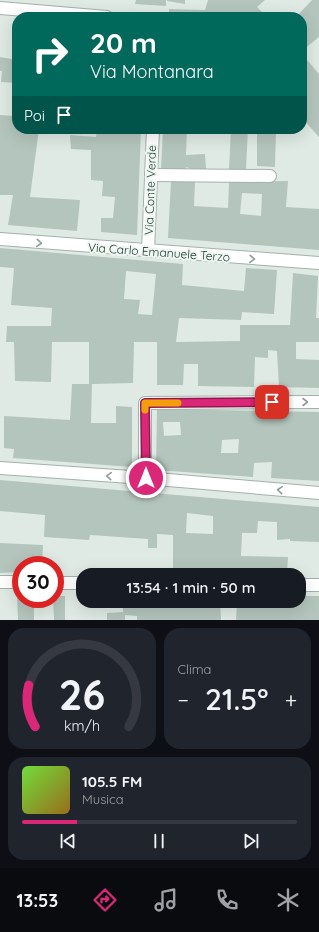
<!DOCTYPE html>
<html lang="it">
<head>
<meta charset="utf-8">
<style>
	body { margin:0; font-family:Quicksand,sans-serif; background:#20242c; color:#f1f3f6; height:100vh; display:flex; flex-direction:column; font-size:15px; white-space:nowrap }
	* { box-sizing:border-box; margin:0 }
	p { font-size:13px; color:#9ea1a6 }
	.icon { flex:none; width:22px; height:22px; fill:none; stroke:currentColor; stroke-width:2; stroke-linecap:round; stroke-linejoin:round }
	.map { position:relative; height:620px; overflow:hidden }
	.side { display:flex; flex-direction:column; gap:8px; padding:8px; background:#0d0f14; flex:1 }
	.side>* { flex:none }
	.banner { position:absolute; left:12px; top:12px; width:295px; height:122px; border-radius:16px; box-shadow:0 4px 16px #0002; background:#00695c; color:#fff; overflow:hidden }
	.speed { position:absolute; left:12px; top:556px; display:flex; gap:8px; font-size:20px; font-weight:700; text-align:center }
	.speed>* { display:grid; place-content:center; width:52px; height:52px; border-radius:50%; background:#171b24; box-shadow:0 4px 16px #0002; line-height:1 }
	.speed .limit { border:6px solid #d22; background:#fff; color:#111 }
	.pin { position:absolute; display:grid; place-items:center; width:34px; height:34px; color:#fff; margin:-17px; border-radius:8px; box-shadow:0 2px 6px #0006 }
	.me { position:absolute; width:44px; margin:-22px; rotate:0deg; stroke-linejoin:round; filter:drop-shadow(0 0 3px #0008) }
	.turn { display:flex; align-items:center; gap:14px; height:84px; padding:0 12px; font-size:18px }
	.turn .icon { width:52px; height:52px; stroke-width:2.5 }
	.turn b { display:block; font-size:28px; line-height:34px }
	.then { display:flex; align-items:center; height:38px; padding:0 12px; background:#0003; gap:8px; font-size:15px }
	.big { font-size:30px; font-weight:600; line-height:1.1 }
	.side .tile { flex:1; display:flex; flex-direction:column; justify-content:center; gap:6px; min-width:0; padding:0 14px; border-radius:16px; background:#20242c }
	.side .dial { align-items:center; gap:0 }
	.dial svg { height:104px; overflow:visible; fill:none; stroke:#363941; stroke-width:7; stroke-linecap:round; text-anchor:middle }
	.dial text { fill:#f1f3f6; stroke:none }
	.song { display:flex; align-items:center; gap:12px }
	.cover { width:48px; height:48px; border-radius:6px; background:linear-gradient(135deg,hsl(100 70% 55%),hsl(40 70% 35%)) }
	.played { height:4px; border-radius:2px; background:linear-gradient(90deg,#db2777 20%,#363941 20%) }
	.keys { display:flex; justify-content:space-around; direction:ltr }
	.heat { display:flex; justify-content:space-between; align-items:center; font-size:22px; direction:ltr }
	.side .tiles { flex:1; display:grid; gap:8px; grid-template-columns:1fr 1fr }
	.tile:last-child { grid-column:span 2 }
	.trip { position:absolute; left:76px; top:568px; width:230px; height:40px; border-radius:16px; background:#171b24; box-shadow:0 4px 16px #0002; font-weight:600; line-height:40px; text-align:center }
	.tab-bar { display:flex; height:64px; justify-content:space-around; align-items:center; background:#090b0e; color:#9ea1a6 }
	.tab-bar .icon { width:28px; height:28px }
	.tab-bar .current { color:#db2777 }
	.tab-bar b { font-size:18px; color:#f1f3f6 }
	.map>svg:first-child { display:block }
</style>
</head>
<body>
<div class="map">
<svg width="319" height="620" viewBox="0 0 319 620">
	<rect width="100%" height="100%" fill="#dfeae4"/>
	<g fill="#b4c5bd" fill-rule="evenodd">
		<path d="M 136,0 L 166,0 L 166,6 L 135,4 Z"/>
		<path d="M 167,0 L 185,0 L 185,4 L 167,1 Z"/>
		<path d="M 208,0 L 265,0 L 257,7 L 267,17 L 169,17 L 169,9 L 205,10 Z"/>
		<path d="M 312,0 L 319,0 L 319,37 L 302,51 L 302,17 L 296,17 Z"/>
		<path d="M 302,54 L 319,74 L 319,137 L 302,118 L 302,98 L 304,96 L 302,93 Z"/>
		<path d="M 0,57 L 17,60 L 17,83 L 1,82 L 2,71 L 0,71 Z"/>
		<path d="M 16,102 L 17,129 L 39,129 L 30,197 L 80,200 L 77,231 L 8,225 L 13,195 L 0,195 L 0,115 L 14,116 Z"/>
		<path d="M 97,129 L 141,129 L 137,235 L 101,232 L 101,218 L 113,218 L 115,197 L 102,196 L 103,181 L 91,180 L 91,150 L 71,149 L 70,135 L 96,137 Z"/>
		<path d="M 163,129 L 187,129 L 186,155 L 205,154 L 206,169 L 192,169 L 186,167 L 186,169 L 161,169 Z"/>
		<path d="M 231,129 L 248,129 L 246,170 L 229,169 Z"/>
		<path d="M 257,129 L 276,129 L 275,167 L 257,166 Z"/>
		<path d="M 171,181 L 195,181 L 194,206 L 228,208 L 229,182 L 288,181 L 286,207 L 319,209 L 319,250 L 168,238 ZM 242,193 L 262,194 L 261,216 L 240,214 Z"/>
		<path d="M 0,248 L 183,264 L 182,285 L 244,291 L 246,268 L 277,270 L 274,314 L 242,312 L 241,320 L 179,318 L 176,342 L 240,341 L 240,325 L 290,325 L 293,273 L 318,276 L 316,318 L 319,318 L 319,342 L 296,342 L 296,359 L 319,360 L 319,388 L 279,387 L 277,351 L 268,350 L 268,358 L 255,357 L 254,387 L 198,386 L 198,364 L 184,364 L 183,385 L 157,385 L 157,342 L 134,342 L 133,383 L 92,384 L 91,423 L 116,423 L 116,406 L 132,407 L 132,467 L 13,458 L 14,449 L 4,448 L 4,416 L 70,420 L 72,384 L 89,384 L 89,342 L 52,342 L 51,382 L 15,381 L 14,342 L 6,342 L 7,326 L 51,326 L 52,308 L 11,305 L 14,268 L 0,267 ZM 126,271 L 156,274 L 152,315 L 138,314 L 140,300 L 124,299 Z"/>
		<path d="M 157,409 L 319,412 L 319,481 L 271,478 L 272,462 L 254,463 L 253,477 L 156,470 ZM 163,422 L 180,422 L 181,435 L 164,436 ZM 239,439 L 238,453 L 221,453 L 222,440 Z"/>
		<path d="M 0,480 L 319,507 L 319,542 L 290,541 L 290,539 L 277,540 L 277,522 L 258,521 L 257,533 L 242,533 L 241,556 L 288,557 L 287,573 L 173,573 L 173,535 L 157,534 L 157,548 L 148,548 L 148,539 L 90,535 L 89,540 L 44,537 L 45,515 L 0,511 ZM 187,513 L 213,516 L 213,534 L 186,533 Z"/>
		<path d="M 0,543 L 43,545 L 42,565 L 21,565 L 21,572 L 0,573 Z"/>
		<path d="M 55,596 L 65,596 L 65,620 L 54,620 L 53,599 L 55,599 Z"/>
		<path d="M 299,596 L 319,596 L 319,620 L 236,620 L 237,601 L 299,601 Z"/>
		<path d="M 17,597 L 21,597 L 21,599 L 34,599 L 34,620 L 18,620 Z"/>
		<path d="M 123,601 L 220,601 L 221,620 L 137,620 L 137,616 L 125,615 L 125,620 L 107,620 L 107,613 L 123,612 Z"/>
	</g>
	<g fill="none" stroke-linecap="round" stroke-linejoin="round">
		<g stroke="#a2b2ab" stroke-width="14">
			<g id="minor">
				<path d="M 0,8 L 107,17"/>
				<path d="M 151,175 L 270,176"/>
				<path d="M 0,239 L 319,263"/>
				<path d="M 148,251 L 153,129"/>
				<path d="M 0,468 L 145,478 L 319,493"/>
				<path d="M 145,478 L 145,403 L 319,402"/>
				<path d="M 0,582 L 21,582"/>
				<path d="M 55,583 L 83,583"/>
				<path d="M 299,585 L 319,585"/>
			</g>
		</g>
		<use href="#minor" stroke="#fff" stroke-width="12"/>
	</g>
	<defs><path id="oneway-chevron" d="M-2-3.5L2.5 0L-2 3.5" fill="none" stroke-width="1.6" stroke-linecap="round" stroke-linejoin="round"/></defs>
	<g stroke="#909c98">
		<use href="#oneway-chevron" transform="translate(39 243) rotate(5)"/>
		<use href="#oneway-chevron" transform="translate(252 259) rotate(4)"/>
		<use href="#oneway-chevron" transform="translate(305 402)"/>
		<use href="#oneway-chevron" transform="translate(109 476) rotate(-176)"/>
		<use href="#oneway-chevron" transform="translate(280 490) rotate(-175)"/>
	</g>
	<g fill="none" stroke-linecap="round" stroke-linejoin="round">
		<g stroke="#8e194d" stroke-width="10">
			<path id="route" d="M 146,478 L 145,403 L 272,402"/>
		</g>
		<use href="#route" stroke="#db2777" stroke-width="7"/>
		<path stroke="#f59e0b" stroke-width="7" d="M 145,410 L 145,403 L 178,403"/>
	</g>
	<g text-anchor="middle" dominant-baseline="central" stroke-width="4" stroke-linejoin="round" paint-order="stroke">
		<g font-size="12" fill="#203a31" stroke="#eff7f2">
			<text transform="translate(150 190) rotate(-88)">Via Conte Verde</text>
			<text transform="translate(159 252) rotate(4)">Via Carlo Emanuele Terzo</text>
		</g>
	</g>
</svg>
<div class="speed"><div class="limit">30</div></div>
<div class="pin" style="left:272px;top:402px;background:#d93025"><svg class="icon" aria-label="arrive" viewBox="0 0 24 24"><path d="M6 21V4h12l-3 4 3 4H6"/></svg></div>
<svg class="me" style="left:146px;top:478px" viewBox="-20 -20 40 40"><circle r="17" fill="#db2777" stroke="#fff" stroke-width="3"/><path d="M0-11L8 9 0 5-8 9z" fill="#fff"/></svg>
<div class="trip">13:54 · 1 min · 50 m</div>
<div class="banner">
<div class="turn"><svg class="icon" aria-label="right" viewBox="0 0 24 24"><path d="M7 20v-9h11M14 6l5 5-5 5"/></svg><div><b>20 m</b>Via Montanara</div></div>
<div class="then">Poi<svg class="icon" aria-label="arrive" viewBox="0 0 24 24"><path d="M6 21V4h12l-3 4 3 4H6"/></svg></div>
</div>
</div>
<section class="side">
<div class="tiles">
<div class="tile dial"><svg viewBox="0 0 100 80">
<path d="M14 69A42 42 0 1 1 86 69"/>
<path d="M14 69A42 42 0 0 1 9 37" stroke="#db2777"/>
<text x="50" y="56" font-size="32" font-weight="700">26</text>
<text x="50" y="72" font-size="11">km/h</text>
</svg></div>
<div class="tile"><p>Clima</p>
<div class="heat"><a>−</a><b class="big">21.5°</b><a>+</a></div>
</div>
<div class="tile">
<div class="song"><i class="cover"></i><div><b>105.5 FM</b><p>Musica</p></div></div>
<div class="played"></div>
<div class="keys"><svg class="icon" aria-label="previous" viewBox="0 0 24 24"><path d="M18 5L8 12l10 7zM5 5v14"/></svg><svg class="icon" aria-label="pause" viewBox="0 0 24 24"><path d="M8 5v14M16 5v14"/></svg><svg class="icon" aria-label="next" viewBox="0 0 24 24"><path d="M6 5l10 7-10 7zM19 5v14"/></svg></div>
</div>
</div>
</section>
<nav class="tab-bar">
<b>13:53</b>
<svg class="icon current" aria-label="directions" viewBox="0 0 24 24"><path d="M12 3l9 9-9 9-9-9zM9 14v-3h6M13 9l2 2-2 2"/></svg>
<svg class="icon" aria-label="music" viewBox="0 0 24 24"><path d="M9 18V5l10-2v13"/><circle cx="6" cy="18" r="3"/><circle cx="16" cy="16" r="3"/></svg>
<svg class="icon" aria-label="phone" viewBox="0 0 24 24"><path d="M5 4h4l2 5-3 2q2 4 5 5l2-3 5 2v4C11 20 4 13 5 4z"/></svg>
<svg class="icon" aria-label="climate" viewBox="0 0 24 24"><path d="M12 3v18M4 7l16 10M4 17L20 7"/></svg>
</nav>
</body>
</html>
